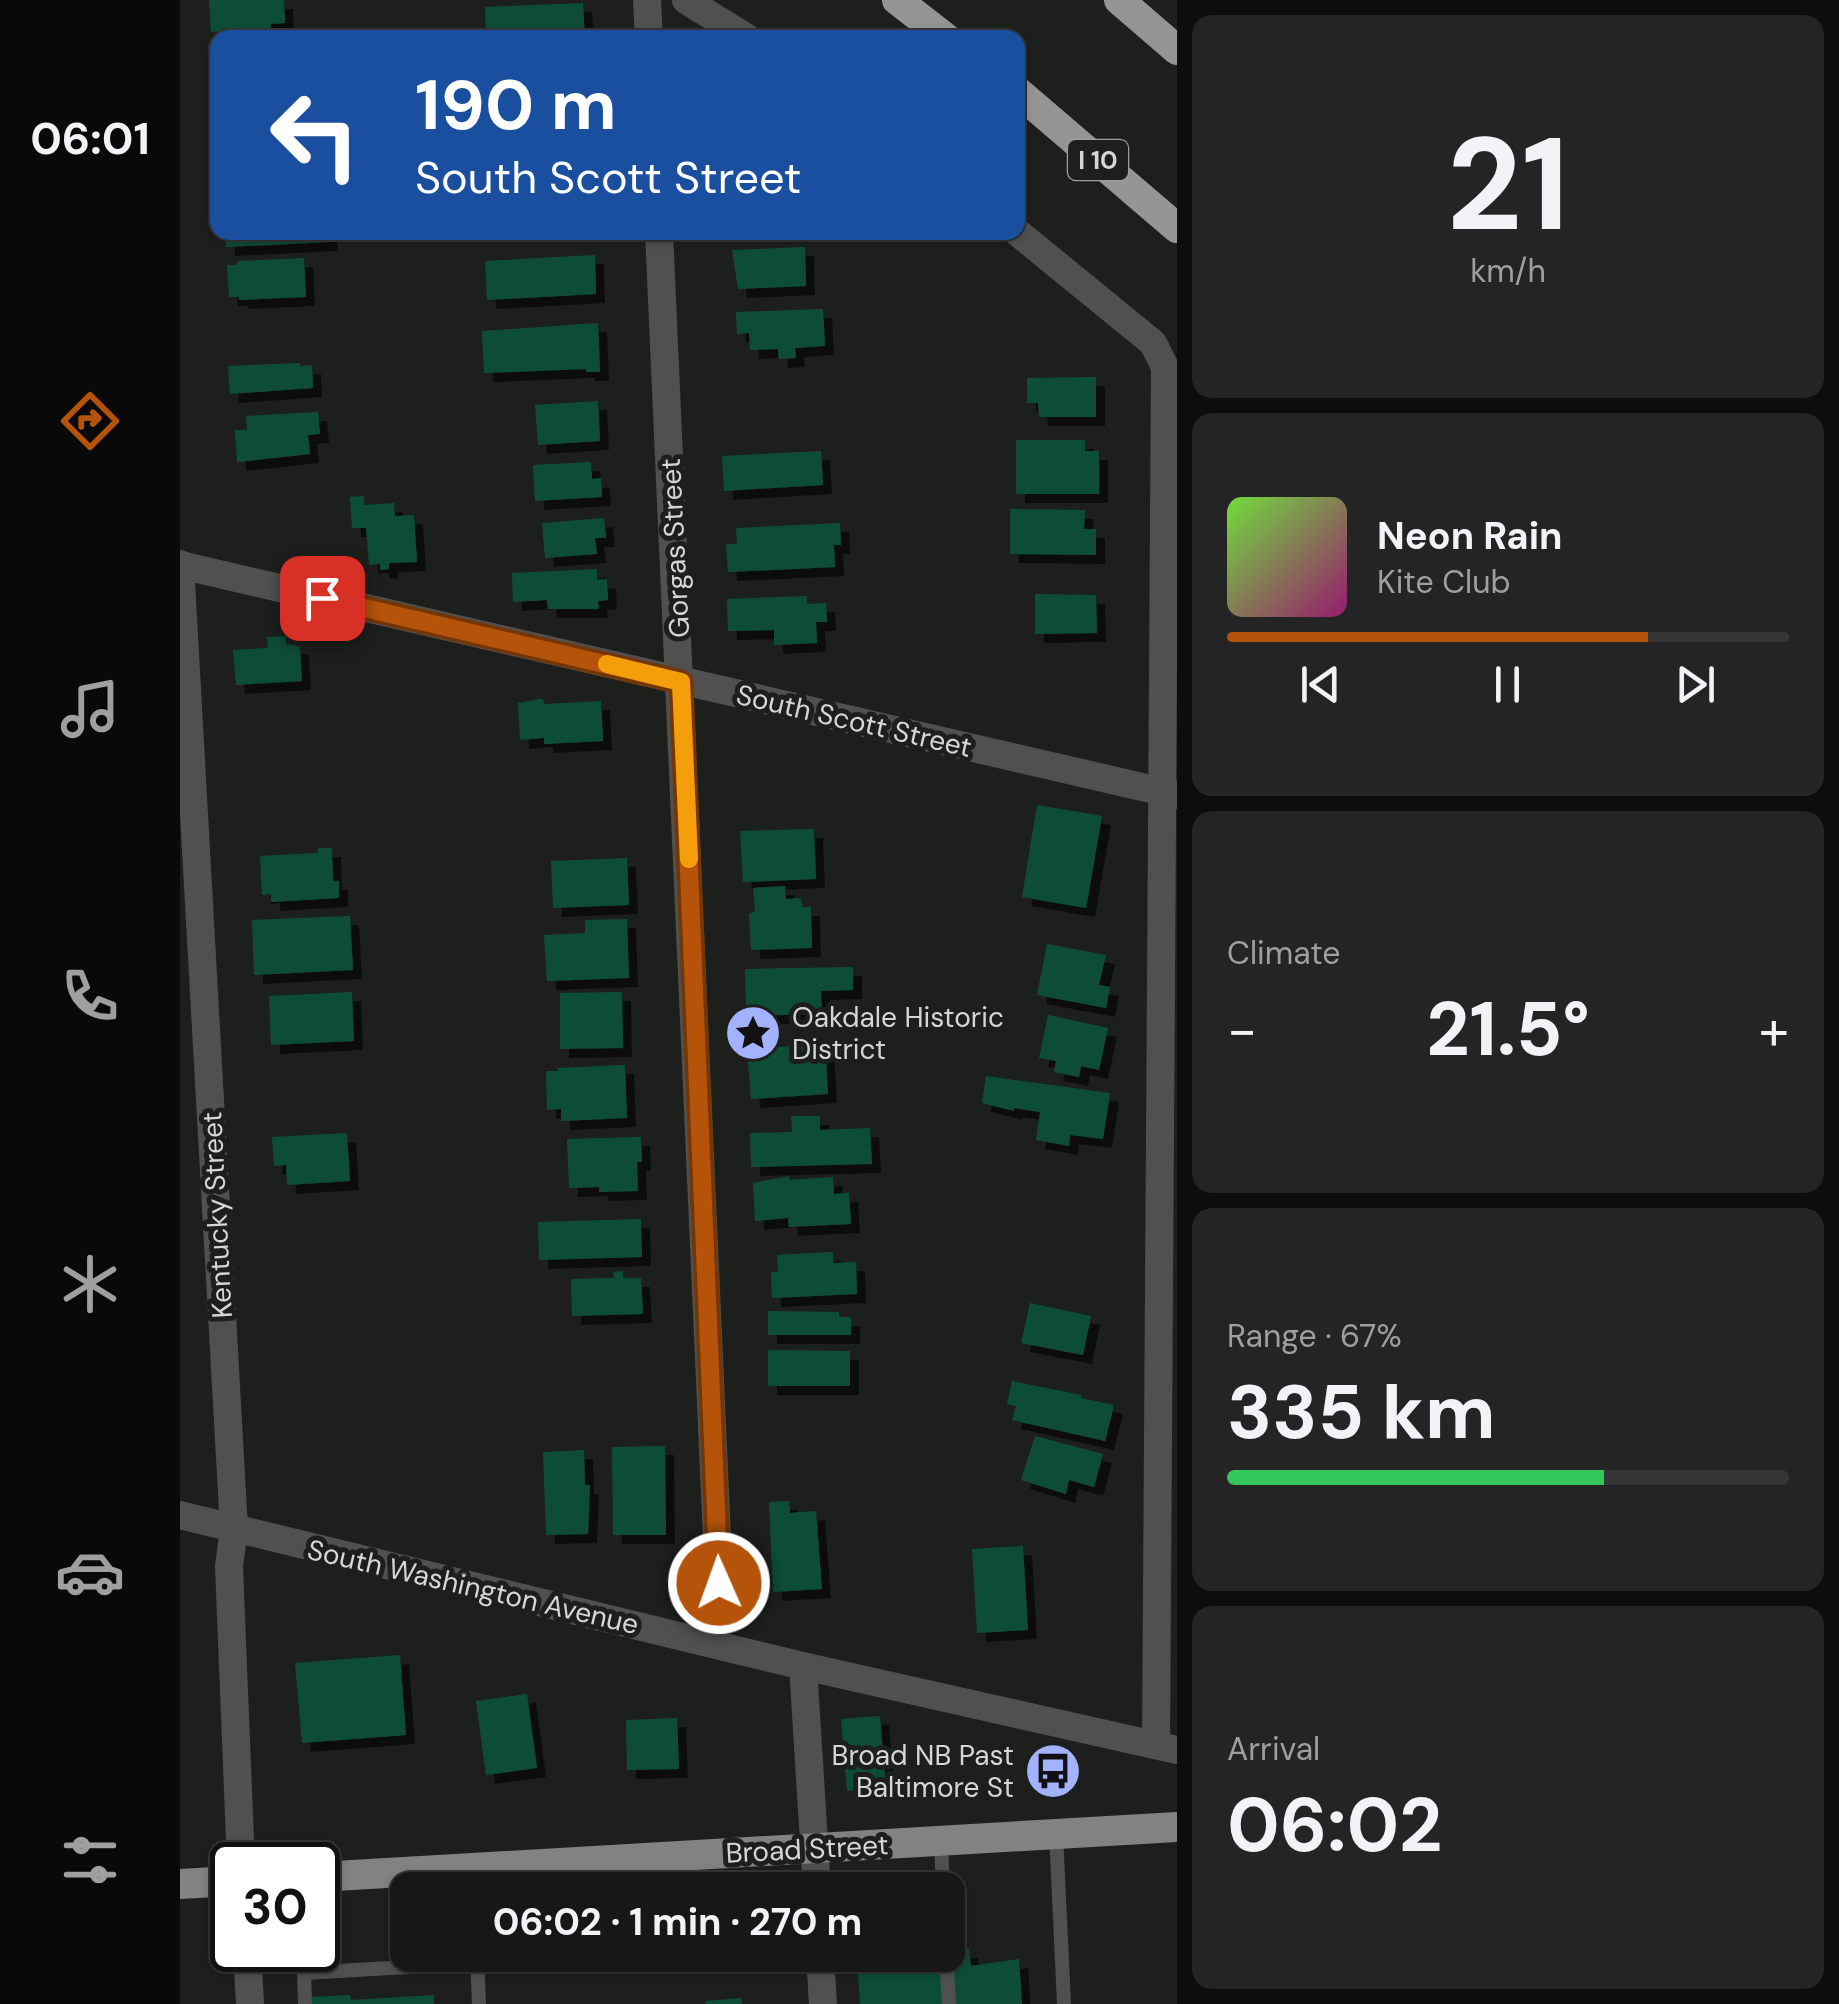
<!DOCTYPE html>
<html lang="en">
<head>
<meta charset="utf-8">
<style>
	body { margin:0; font-family:"DM Sans",sans-serif; background:#232423; color:#f1f3f6; height:100vh; display:flex; flex-direction:column; font-size:38px; white-space:nowrap }
	* { box-sizing:border-box; margin:0 }
	p { font-size:32px; color:#9e9fa1 }
	.icon { flex:none; width:55px; height:55px; fill:none; stroke:currentColor; stroke-width:2; stroke-linecap:round; stroke-linejoin:round }
	.map { position:relative; flex:1; overflow:hidden }
	.side { display:flex; flex-direction:column; gap:15px; padding:15px; background:#0c0d0c; width:662px }
	.side>* { flex:none }
	.banner { position:absolute; left:30px; top:30px; width:815px; height:210px; border-radius:20px; box-shadow:0 2px 8px #0004,0 0 0 2px #353635; background:#1a4fa0; color:#fff; overflow:hidden }
	.speed { position:absolute; left:30px; top:1842px; display:flex; gap:20px; font-size:50px; font-weight:700; text-align:center }
	.speed>* { display:grid; place-content:center; width:130px; height:130px; border-radius:50%; background:#161716; box-shadow:0 2px 8px #0004,0 0 0 2px #353635; line-height:1 }
	.speed .limit { border:5px solid #111; border-radius:15px; background:#fff; color:#111 }
	.pin { position:absolute; display:grid; place-items:center; width:85px; height:85px; color:#fff; margin:-42px; border-radius:20px; box-shadow:0 5px 15px #0006 }
	.me { position:absolute; width:110px; margin:-55px; rotate:358deg; stroke-linejoin:round; filter:drop-shadow(0 0 8px #0008) }
	.turn { display:flex; align-items:center; gap:35px; height:210px; padding:0 40px; font-size:45px }
	.turn .icon { width:130px; height:130px; stroke-width:2.5 }
	.turn b { display:block; font-size:70px; line-height:85px }
	.big { font-size:75px; font-weight:700; line-height:1.1 }
	.side .card { flex:1; display:flex; flex-direction:column; justify-content:center; gap:15px; min-width:0; padding:0 35px; border-radius:20px; background:#232423 }
	.side .dial { align-items:center; gap:0 }
	.dial b { font-size:130px; line-height:1 }
	.song { display:flex; align-items:center; gap:30px }
	.cover { width:120px; height:120px; border-radius:15px; background:linear-gradient(135deg,hsl(100 70% 55%),hsl(320 70% 35%)) }
	.played { height:10px; border-radius:5px; background:linear-gradient(90deg,#b45309 75%,#353635 75%) }
	.keys { display:flex; justify-content:space-around; direction:ltr }
	.heat { display:flex; justify-content:space-between; align-items:center; font-size:55px; direction:ltr }
	.charge { height:15px; border-radius:8px; background:linear-gradient(90deg,#34c759 67%,#353635 0) }
	.trip { position:absolute; left:210px; top:1872px; width:575px; height:100px; border-radius:20px; background:#161716; box-shadow:0 2px 8px #0004,0 0 0 2px #353635; font-weight:700; line-height:100px; text-align:center }
	main { display:flex; flex:1; min-height:0 }
	.tab-bar { display:flex; flex-direction:column; width:180px; justify-content:space-around; align-items:center; background:#090909; color:#9e9fa1 }
	.tab-bar .icon { width:70px; height:70px }
	.tab-bar .current { color:#b45309 }
	.tab-bar b { font-size:45px; color:#f1f3f6 }
	.map>svg:first-child { display:block }
</style>
</head>
<body>
<main>
<nav class="tab-bar">
<b>06:01</b>
<svg class="icon current" aria-label="directions" viewBox="0 0 24 24"><path d="M12 3l9 9-9 9-9-9zM9 14v-3h6M13 9l2 2-2 2"/></svg>
<svg class="icon" aria-label="music" viewBox="0 0 24 24"><path d="M9 18V5l10-2v13"/><circle cx="6" cy="18" r="3"/><circle cx="16" cy="16" r="3"/></svg>
<svg class="icon" aria-label="phone" viewBox="0 0 24 24"><path d="M5 4h4l2 5-3 2q2 4 5 5l2-3 5 2v4C11 20 4 13 5 4z"/></svg>
<svg class="icon" aria-label="climate" viewBox="0 0 24 24"><path d="M12 3v18M4 7l16 10M4 17L20 7"/></svg>
<svg class="icon" aria-label="car" viewBox="0 0 24 24"><path d="M5 17H2v-5l4-1 3-4h7l3 4 3 1v5h-3M9 17h6M6 11h13"/><circle cx="7" cy="17" r="2"/><circle cx="17" cy="17" r="2"/></svg>
<svg class="icon" aria-label="filters" viewBox="0 0 24 24"><path d="M4 7h16M4 17h16"/><circle cx="9" cy="7" r="2"/><circle cx="15" cy="17" r="2"/></svg>
</nav>
<div class="map">
<svg width="997" height="2004" viewBox="0 0 997 2004">
	<defs>
		<filter id="shadow"><feDropShadow dx="9" dy="9" stdDeviation="0" flood-color="#0009"/></filter>
	</defs>
	<rect width="100%" height="100%" fill="#1d1f1d"/>
	<g fill="#104e39" filter="url(#shadow)">
		<path d="M 29,0 L 104,0 L 105,23 L 91,24 L 90,29 L 31,32 Z"/>
		<path d="M 403,3 L 405,38 L 306,38 L 305,7 Z"/>
		<path d="M 46,232 L 148,232 L 149,242 L 46,247 Z"/>
		<path d="M 625,247 L 626,286 L 558,289 L 552,250 Z"/>
		<path d="M 415,255 L 416,294 L 307,300 L 305,261 Z"/>
		<path d="M 124,258 L 126,297 L 59,300 L 59,297 L 49,297 L 47,265 L 57,265 L 57,261 Z"/>
		<path d="M 643,309 L 645,346 L 615,348 L 616,358 L 599,359 L 598,349 L 570,350 L 569,333 L 557,334 L 556,312 Z"/>
		<path d="M 418,323 L 420,372 L 406,372 L 406,369 L 304,373 L 302,331 Z"/>
		<path d="M 120,363 L 120,366 L 132,365 L 133,388 L 50,394 L 48,366 Z"/>
		<path d="M 916,377 L 916,417 L 859,417 L 858,403 L 847,403 L 847,378 Z"/>
		<path d="M 418,401 L 420,441 L 358,445 L 355,405 Z"/>
		<path d="M 138,412 L 140,434 L 128,435 L 130,454 L 57,462 L 55,430 L 67,430 L 66,416 Z"/>
		<path d="M 836,440 L 905,440 L 905,451 L 919,451 L 919,494 L 836,494 Z"/>
		<path d="M 641,451 L 643,485 L 544,491 L 542,456 Z"/>
		<path d="M 411,462 L 412,479 L 421,478 L 422,497 L 355,501 L 353,465 Z"/>
		<path d="M 184,496 L 184,505 L 214,503 L 215,516 L 234,515 L 237,562 L 209,563 L 209,569 L 200,570 L 200,564 L 189,565 L 186,528 L 172,528 L 170,497 Z"/>
		<path d="M 830,509 L 905,510 L 904,529 L 916,529 L 916,555 L 830,554 Z"/>
		<path d="M 424,518 L 426,538 L 415,538 L 417,554 L 365,558 L 362,523 Z"/>
		<path d="M 660,523 L 661,545 L 654,545 L 655,567 L 548,572 L 546,544 L 557,544 L 556,528 Z"/>
		<path d="M 417,569 L 417,580 L 427,579 L 428,600 L 418,601 L 419,609 L 368,609 L 367,600 L 333,602 L 332,573 Z"/>
		<path d="M 855,594 L 916,595 L 917,633 L 855,634 Z"/>
		<path d="M 627,596 L 627,604 L 646,603 L 647,622 L 636,622 L 637,643 L 594,645 L 594,630 L 548,631 L 547,599 Z"/>
		<path d="M 106,636 L 106,644 L 120,646 L 122,681 L 56,685 L 53,650 L 88,648 L 87,637 Z"/>
		<path d="M 359,699 L 363,699 L 364,704 L 421,701 L 423,741 L 364,744 L 364,738 L 340,740 L 338,703 Z"/>
		<path d="M 857,805 L 922,816 L 906,908 L 842,897 Z"/>
		<path d="M 634,829 L 636,879 L 563,882 L 560,831 Z"/>
		<path d="M 138,848 L 152,848 L 153,881 L 159,881 L 159,898 L 91,902 L 91,894 L 82,895 L 80,856 L 138,853 Z"/>
		<path d="M 447,858 L 449,905 L 373,908 L 371,861 Z"/>
		<path d="M 605,886 L 606,899 L 621,898 L 622,907 L 631,907 L 632,948 L 571,950 L 569,913 L 575,912 L 573,888 Z"/>
		<path d="M 170,916 L 173,970 L 74,975 L 72,920 Z"/>
		<path d="M 447,919 L 449,978 L 367,981 L 364,935 L 405,933 L 405,920 Z"/>
		<path d="M 867,944 L 926,955 L 919,985 L 930,987 L 926,1008 L 857,995 Z"/>
		<path d="M 673,967 L 673,990 L 641,991 L 642,1014 L 566,1016 L 565,969 Z"/>
		<path d="M 172,992 L 174,1041 L 91,1045 L 89,996 Z"/>
		<path d="M 442,992 L 443,1048 L 380,1049 L 380,993 Z"/>
		<path d="M 868,1015 L 928,1028 L 919,1070 L 901,1066 L 899,1077 L 874,1072 L 876,1061 L 859,1058 Z"/>
		<path d="M 645,1044 L 648,1094 L 571,1099 L 567,1049 Z"/>
		<path d="M 445,1065 L 447,1118 L 381,1121 L 381,1109 L 367,1110 L 366,1071 L 378,1071 L 378,1068 Z"/>
		<path d="M 806,1076 L 930,1093 L 923,1139 L 890,1135 L 889,1146 L 856,1140 L 860,1112 L 834,1108 L 834,1111 L 802,1103 Z"/>
		<path d="M 611,1116 L 640,1116 L 640,1130 L 690,1128 L 692,1164 L 571,1167 L 570,1133 L 612,1132 Z"/>
		<path d="M 167,1133 L 170,1181 L 107,1185 L 106,1165 L 94,1166 L 92,1137 Z"/>
		<path d="M 461,1137 L 462,1162 L 457,1162 L 458,1191 L 419,1192 L 419,1187 L 389,1188 L 387,1139 Z"/>
		<path d="M 609,1176 L 609,1180 L 653,1177 L 654,1194 L 669,1193 L 671,1224 L 609,1227 L 608,1218 L 575,1221 L 573,1183 Z"/>
		<path d="M 461,1219 L 462,1257 L 359,1260 L 358,1222 Z"/>
		<path d="M 653,1252 L 653,1263 L 676,1262 L 677,1294 L 592,1298 L 591,1272 L 598,1272 L 597,1255 Z"/>
		<path d="M 443,1271 L 443,1278 L 461,1278 L 463,1314 L 392,1316 L 391,1279 L 434,1278 L 433,1272 Z"/>
		<path d="M 850,1303 L 911,1316 L 903,1355 L 841,1343 Z"/>
		<path d="M 588,1311 L 659,1312 L 659,1317 L 671,1317 L 671,1335 L 588,1335 Z"/>
		<path d="M 588,1350 L 670,1351 L 670,1386 L 588,1386 Z"/>
		<path d="M 832,1381 L 901,1395 L 901,1398 L 934,1405 L 925,1441 L 832,1420 L 836,1406 L 827,1404 Z"/>
		<path d="M 855,1436 L 923,1454 L 914,1487 L 889,1480 L 886,1494 L 841,1480 Z"/>
		<path d="M 485,1446 L 486,1535 L 433,1535 L 432,1447 Z"/>
		<path d="M 404,1450 L 405,1485 L 410,1485 L 408,1534 L 366,1535 L 363,1452 Z"/>
		<path d="M 609,1501 L 610,1513 L 636,1511 L 642,1589 L 593,1592 L 589,1502 Z"/>
		<path d="M 843,1546 L 848,1630 L 797,1633 L 792,1549 Z"/>
		<path d="M 220,1655 L 226,1735 L 122,1743 L 115,1663 Z"/>
		<path d="M 347,1694 L 357,1768 L 306,1775 L 296,1701 Z"/>
		<path d="M 700,1716 L 706,1788 L 667,1791 L 661,1719 Z"/>
		<path d="M 497,1718 L 499,1769 L 447,1770 L 446,1720 Z"/>
		<path d="M 789,1949 L 791,1966 L 839,1959 L 842,2004 L 680,2004 L 678,1971 L 722,1967 L 722,1972 L 744,1970 L 743,1955 L 768,1955 L 768,1951 Z"/>
		<path d="M 170,1995 L 171,2000 L 254,1995 L 254,2004 L 132,2004 L 131,1997 Z"/>
		<path d="M 561,1998 L 562,2004 L 526,2004 L 525,2001 Z"/>
	</g>
	<g fill="none" stroke-linecap="round" stroke-linejoin="round">
		<g stroke="#50504f" stroke-width="14">
			<path d="M 876,1834 L 884,2004"/>
			<path d="M 761,1841 L 763,1890"/>
			<path d="M 766,1955 L 769,2004"/>
			<path d="M 297,1956 L 299,2004"/>
			<path d="M 125,2004 L 124,1973 L 297,1963"/>
		</g>
		<g stroke="#50504f" stroke-width="28">
			<path d="M 467,0 L 469,38"/>
			<path d="M 506,0 L 567,38"/>
			<path d="M 479,232 L 539,1583 L 524,1642"/>
			<path d="M 837,232 L 973,343 L 985,367 L 976,1745"/>
			<path d="M 0,564 L 54,1529 L 49,1566 L 61,1865"/>
			<path d="M 0,565 L 997,795"/>
			<path d="M 0,1515 L 623,1666 L 997,1750"/>
			<path d="M 623,1666 L 637,1890"/>
			<path d="M 67,1950 L 70,2004"/>
			<path d="M 640,1955 L 643,2004"/>
		</g>
		<g stroke="#828280" stroke-width="30">
			<path d="M 138,1877 L 997,1827"/>
			<path d="M 0,1884 L 52,1881"/>
		</g>
		<g stroke="#959693" stroke-width="30">
			<path d="M 717,0 L 766,38"/>
			<path d="M 939,0 L 997,50"/>
			<path d="M 838,92 L 997,228"/>
		</g>
	</g>
	<g fill="none" stroke-linecap="round" stroke-linejoin="round">
		<g stroke="#753606" stroke-width="25">
			<path id="route" d="M 142,598 L 501,682 L 539,1583"/>
		</g>
		<use href="#route" stroke="#b45309" stroke-width="18"/>
		<path stroke="#f59e0b" stroke-width="18" d="M 427,664 L 501,682 L 509,859"/>
	</g>
	<defs>
		<g id="sight-disc" transform="scale(2.875)"><circle r="9.5" fill="#a2b2fd" stroke="#1d1f1d"/><path d="M0-6L1.8-2.2L6-1.7L2.9 1.2L3.7 5.4L0 3.3L-3.7 5.4L-2.9 1.2L-6-1.7L-1.8-2.2Z" fill="#111"/></g>
		<g id="bus-disc" transform="scale(2.875)"><circle r="9.5" fill="#a2b2fd" stroke="#1d1f1d"/><path d="M-5-6H5V4H4V6H2V4H-2V6H-4V4H-5ZM-3.5-4V0h7V-4ZM-3.5 1.2v1.5H-2V1.2ZM2 1.2v1.5H3.5V1.2Z" fill="#111"/></g>
	</defs>
	<g fill-rule="evenodd">
		<use href="#sight-disc" x="573" y="1033"/>
		<use href="#bus-disc" x="873" y="1771"/>
	</g>
	<g text-anchor="middle" dominant-baseline="central" stroke-width="10" stroke-linejoin="round" paint-order="stroke">
		<rect fill="#1d1f1d" stroke="#9e9f9e" stroke-width="2.5" x="888" y="140" width="60" height="40" rx="8"/>
		<g font-size="25" font-weight="bold" fill="#d5d6d5">
			<text x="918" y="160">I 10</text>
		</g>
		<g font-size="28" fill="#d5d6d5" stroke="#1d1f1d">
			<text transform="translate(495 548) rotate(-93)">Gorgas Street</text>
			<text transform="translate(674 721) rotate(13)">South Scott Street</text>
			<text transform="translate(37 1215) rotate(-93)">Kentucky Street</text>
			<text transform="translate(293 1587) rotate(13)">South Washington Avenue</text>
			<text transform="translate(627 1849) rotate(-3)">Broad Street</text>
		</g>
		<g font-size="28" fill="#d5d6d5" stroke="#1d1f1d" text-anchor="start">
			<text x="612" y="1017">Oakdale Historic<tspan x="612" dy="32">District</tspan></text>
			<text x="834" y="1755" text-anchor="end">Broad NB Past<tspan x="834" dy="32">Baltimore St</tspan></text>
		</g>
	</g>
</svg>
<div class="speed"><div class="limit">30</div></div>
<div class="pin" style="left:142px;top:598px;background:#d93025"><svg class="icon" aria-label="arrive" viewBox="0 0 24 24"><path d="M6 21V4h12l-3 4 3 4H6"/></svg></div>
<svg class="me" style="left:539px;top:1583px" viewBox="-20 -20 40 40"><circle r="17" fill="#b45309" stroke="#fff" stroke-width="3"/><path d="M0-11L8 9 0 5-8 9z" fill="#fff"/></svg>
<div class="trip">06:02 · 1 min · 270 m</div>
<div class="banner">
<div class="turn"><svg class="icon" aria-label="left" viewBox="0 0 24 24"><path d="M17 20v-9H6M10 6l-5 5 5 5"/></svg><div><b>190 m</b>South Scott Street</div></div>
</div>
</div>
<section class="side">
<div class="card dial"><b>21</b><p>km/h</p></div>
<div class="card">
<div class="song"><i class="cover"></i><div><b>Neon Rain</b><p>Kite Club</p></div></div>
<div class="played"></div>
<div class="keys"><svg class="icon" aria-label="previous" viewBox="0 0 24 24"><path d="M18 5L8 12l10 7zM5 5v14"/></svg><svg class="icon" aria-label="pause" viewBox="0 0 24 24"><path d="M8 5v14M16 5v14"/></svg><svg class="icon" aria-label="next" viewBox="0 0 24 24"><path d="M6 5l10 7-10 7zM19 5v14"/></svg></div>
</div>
<div class="card"><p>Climate</p>
<div class="heat"><a>−</a><b class="big">21.5°</b><a>+</a></div>
</div>
<div class="card"><p>Range · 67%</p><b class="big">335 km</b><div class="charge"></div></div>
<div class="card"><p>Arrival</p><b class="big">06:02</b></div>
</section>
</main>
</body>
</html>
